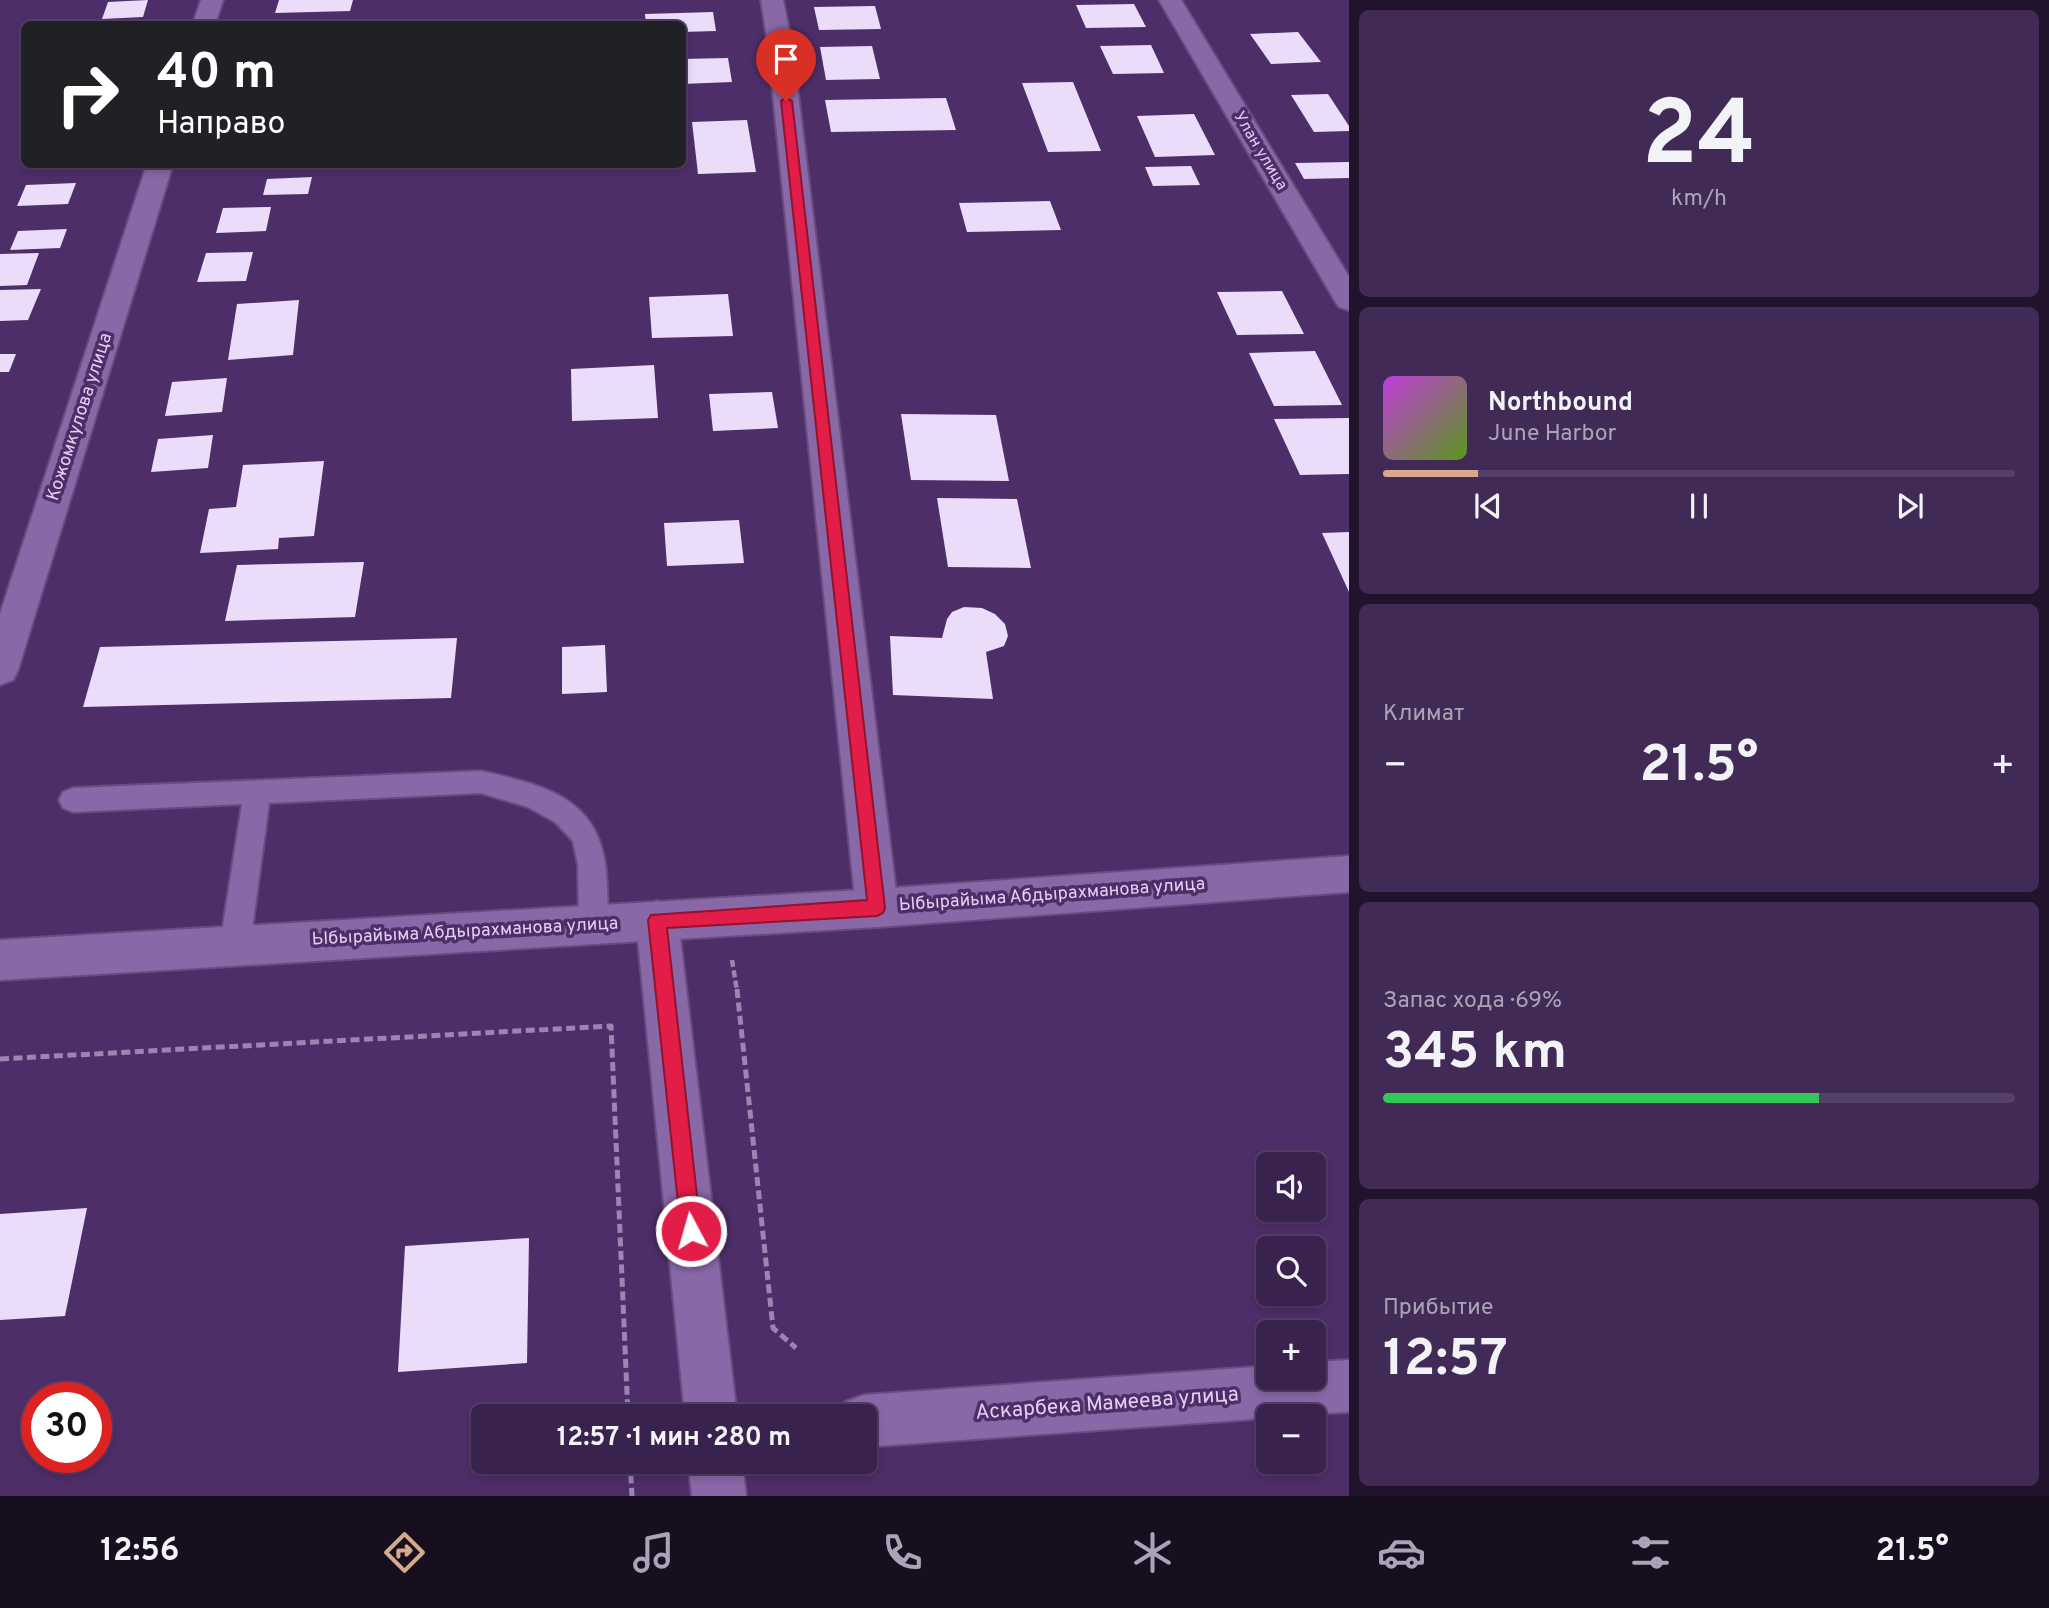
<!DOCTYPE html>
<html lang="ru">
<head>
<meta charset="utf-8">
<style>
	body { margin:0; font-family:Overpass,sans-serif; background:#412a56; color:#f1f3f6; height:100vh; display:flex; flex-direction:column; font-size:26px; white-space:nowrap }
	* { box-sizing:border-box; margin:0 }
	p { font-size:23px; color:#aba4b7 }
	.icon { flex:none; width:38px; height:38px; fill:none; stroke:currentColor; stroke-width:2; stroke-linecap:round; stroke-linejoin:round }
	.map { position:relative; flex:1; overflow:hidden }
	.panel { display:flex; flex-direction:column; gap:10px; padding:10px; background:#20132b; width:700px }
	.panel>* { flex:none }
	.banner { position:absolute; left:21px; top:21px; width:665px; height:147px; border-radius:10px; box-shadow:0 4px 10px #0003,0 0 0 2px #543f66; background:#202124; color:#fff; overflow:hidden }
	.fabs { position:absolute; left:1256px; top:1152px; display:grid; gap:14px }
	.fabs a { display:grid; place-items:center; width:70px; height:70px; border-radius:10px; background:#3a224f; box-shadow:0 4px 10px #0003,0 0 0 2px #543f66; font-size:35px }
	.speed { position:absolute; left:21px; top:1382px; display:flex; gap:14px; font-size:35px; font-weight:700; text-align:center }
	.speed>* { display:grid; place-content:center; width:91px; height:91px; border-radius:50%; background:#3a224f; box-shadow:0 4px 10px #0003,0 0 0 2px #543f66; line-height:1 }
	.speed .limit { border:10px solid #d22; background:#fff; color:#111 }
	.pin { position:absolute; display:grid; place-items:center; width:60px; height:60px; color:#fff; margin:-72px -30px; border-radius:50% 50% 50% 0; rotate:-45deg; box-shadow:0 0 7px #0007 }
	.pin .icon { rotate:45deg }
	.me { position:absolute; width:77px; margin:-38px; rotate:354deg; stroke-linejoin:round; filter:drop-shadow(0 0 5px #0008) }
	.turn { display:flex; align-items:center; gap:24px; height:147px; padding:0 21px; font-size:32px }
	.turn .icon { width:91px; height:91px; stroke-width:2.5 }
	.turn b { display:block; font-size:49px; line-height:60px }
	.big { font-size:52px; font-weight:700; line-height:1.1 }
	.panel .widget { flex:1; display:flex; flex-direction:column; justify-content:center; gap:10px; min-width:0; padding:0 24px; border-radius:10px; background:#412a56 }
	.panel .dial { align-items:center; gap:0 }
	.dial b { font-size:91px; line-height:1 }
	.song { display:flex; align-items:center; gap:21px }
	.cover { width:84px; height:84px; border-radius:10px; background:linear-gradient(135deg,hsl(290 70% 55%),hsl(90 70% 35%)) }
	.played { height:7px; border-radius:4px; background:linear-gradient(90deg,#d6ab8b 15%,#543f66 15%) }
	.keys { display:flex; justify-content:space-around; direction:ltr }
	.heat { display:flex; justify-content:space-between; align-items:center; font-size:38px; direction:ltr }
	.charge { height:10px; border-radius:5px; background:linear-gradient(90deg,#34c759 69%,#543f66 0) }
	.trip { position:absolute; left:471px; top:1404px; width:406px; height:70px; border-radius:10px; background:#3a224f; box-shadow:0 4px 10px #0003,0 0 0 2px #543f66; font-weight:700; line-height:70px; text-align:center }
	.tabs { display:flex; height:112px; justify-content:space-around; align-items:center; background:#170e20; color:#aba4b7 }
	.tabs .icon { width:49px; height:49px }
	.tabs .on { color:#d6ab8b }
	.tabs b { font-size:32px; color:#f1f3f6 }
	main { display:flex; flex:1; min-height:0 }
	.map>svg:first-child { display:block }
</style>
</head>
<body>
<main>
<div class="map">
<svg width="1349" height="1496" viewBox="0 0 1349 1496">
	<rect width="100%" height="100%" fill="#4e2e69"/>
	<g fill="#ebddfa">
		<path d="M 148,0 L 143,17 L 102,19 L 108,2 Z"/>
		<path d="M 279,0 L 353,0 L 350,11 L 275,13 Z"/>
		<path d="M 1134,4 L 1146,27 L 1086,28 L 1076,5 Z"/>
		<path d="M 875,6 L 881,29 L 819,30 L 814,7 Z"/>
		<path d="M 713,12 L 716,31 L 682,32 L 682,24 L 646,24 L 645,14 Z"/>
		<path d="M 1298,32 L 1321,62 L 1271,64 L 1250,34 Z"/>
		<path d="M 1151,45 L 1164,73 L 1113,74 L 1100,46 Z"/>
		<path d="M 872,46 L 880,79 L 826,80 L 820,47 Z"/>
		<path d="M 728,58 L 732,82 L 682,84 L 682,59 Z"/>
		<path d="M 1073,82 L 1101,151 L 1048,152 L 1022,83 Z"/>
		<path d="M 1328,94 L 1349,126 L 1349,131 L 1314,132 L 1291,95 Z"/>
		<path d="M 946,98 L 956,130 L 831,132 L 825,100 Z"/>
		<path d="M 1194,114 L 1215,155 L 1155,157 L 1137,116 Z"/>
		<path d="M 747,120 L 756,172 L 698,174 L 692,122 Z"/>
		<path d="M 1349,162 L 1349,178 L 1304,179 L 1295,163 Z"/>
		<path d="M 1191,166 L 1200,185 L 1153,186 L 1145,167 Z"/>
		<path d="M 312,177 L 308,194 L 263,195 L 267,179 Z"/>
		<path d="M 76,183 L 68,204 L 17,206 L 26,185 Z"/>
		<path d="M 1050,201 L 1061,230 L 967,232 L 959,203 Z"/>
		<path d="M 271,207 L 266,231 L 216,233 L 223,208 Z"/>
		<path d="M 67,229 L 60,248 L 10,250 L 18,231 Z"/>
		<path d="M 253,252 L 246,281 L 197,282 L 206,253 Z"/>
		<path d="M 39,253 L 27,285 L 0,286 L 0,254 Z"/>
		<path d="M 41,289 L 28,320 L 0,321 L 0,290 Z"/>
		<path d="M 1282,291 L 1304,334 L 1237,335 L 1217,292 Z"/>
		<path d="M 728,294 L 733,336 L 652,338 L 649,297 Z"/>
		<path d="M 299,300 L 293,355 L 228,360 L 237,304 Z"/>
		<path d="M 1315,351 L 1342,405 L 1274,406 L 1249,353 Z"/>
		<path d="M 0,354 L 16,354 L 9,372 L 0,372 Z"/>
		<path d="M 654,365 L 658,418 L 572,421 L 571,369 Z"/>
		<path d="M 227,378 L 222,412 L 165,416 L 172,382 Z"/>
		<path d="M 772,392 L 778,428 L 713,431 L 709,394 Z"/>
		<path d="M 901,414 L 996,415 L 1009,481 L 911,480 Z"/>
		<path d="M 1349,418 L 1349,474 L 1300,475 L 1274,419 Z"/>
		<path d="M 213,435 L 208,468 L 151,472 L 158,439 Z"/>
		<path d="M 324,461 L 314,536 L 279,538 L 278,549 L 200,553 L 209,509 L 236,507 L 243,465 Z"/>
		<path d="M 937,498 L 1017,499 L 1031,568 L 948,567 Z"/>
		<path d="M 739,520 L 744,563 L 667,566 L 664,523 Z"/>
		<path d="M 1349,532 L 1349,592 L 1322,533 Z"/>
		<path d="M 364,562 L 355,617 L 225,621 L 237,565 Z"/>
		<path d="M 964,607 L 982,608 L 995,614 L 1005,624 L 1008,636 L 1004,646 L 986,652 L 993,699 L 893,695 L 890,636 L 942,638 L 947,619 L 952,612 Z"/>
		<path d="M 457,638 L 451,698 L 83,707 L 100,647 Z"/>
		<path d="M 605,645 L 607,692 L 562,694 L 562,647 Z"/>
		<path d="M 87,1208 L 65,1316 L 0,1320 L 0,1214 Z"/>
		<path d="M 529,1238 L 527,1363 L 398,1372 L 405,1246 Z"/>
	</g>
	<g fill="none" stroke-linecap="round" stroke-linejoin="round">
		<g stroke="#684c7e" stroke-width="4">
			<path id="service" d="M 481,771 C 553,787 605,801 607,885 C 607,901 610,919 603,933 L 593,937 L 583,933 L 579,924 L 578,865 L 573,841 L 555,822 L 528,807 L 481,793 L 269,803 L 250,945 L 245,954 L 235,958 L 225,954 L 220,945 L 242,804 L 73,812 L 63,808 L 59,800 L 63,792 L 73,788 Z"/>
		</g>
		<g stroke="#684c7e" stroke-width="4">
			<g id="minor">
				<path d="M 201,0 L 223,0 L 215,24 L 193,24 Z"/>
				<path d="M 761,0 L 783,0 L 792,45 L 898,908 L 892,921 L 877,927 L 862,921 L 856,908 L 768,45 Z"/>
				<path d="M 1159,0 L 1181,0 L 1349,277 L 1349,310 L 1339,307 L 1335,301 Z"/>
				<path d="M 147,164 L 173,164 L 18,670 L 13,680 L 0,685 L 0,614 Z"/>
				<path d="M 657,901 L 672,906 L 678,920 L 737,1416 L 685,1416 L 636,920 L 642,906 Z"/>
				<path d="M 1349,1360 L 1349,1412 L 1269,1416 L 1269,1418 L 864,1447 L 864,1416 L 840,1416 L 845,1402 L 864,1395 L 1269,1366 L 1269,1377 L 1314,1377 L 1314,1362 Z"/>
				<path d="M 688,1461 L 742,1461 L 746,1496 L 692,1496 Z"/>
			</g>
		</g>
		<g stroke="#684c7e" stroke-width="4">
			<path id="tertiary" d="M 1349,856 L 1349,892 L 877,927 L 0,980 L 0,940 L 877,889 Z"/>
		</g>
		<path stroke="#9d85b3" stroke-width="4.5" stroke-dasharray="7 3.5" stroke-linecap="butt" d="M 732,960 L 737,991"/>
		<g stroke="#9d85b3" stroke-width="5" stroke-dasharray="9 4.5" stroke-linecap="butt">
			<path d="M 737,989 L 773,1328 L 796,1348"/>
			<path d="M 0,1059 L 611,1026 L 628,1416"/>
			<path d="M 630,1461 L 632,1496"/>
		</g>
		<use href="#service" fill="#8968a8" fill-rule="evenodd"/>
		<use href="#minor" fill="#8968a8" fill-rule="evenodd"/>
		<use href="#tertiary" fill="#8968a8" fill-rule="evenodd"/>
	</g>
	<path fill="#e11d48" stroke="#92132f" stroke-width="2" d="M 786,98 L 792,101 L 885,908 L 883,913 L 877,916 L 667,928 L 701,1231 L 698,1239 L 691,1242 L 684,1239 L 681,1231 L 648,920 L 651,915 L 867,900 L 781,101 Z"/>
	<g text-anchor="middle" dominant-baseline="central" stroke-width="7" stroke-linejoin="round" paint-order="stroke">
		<g font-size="16" fill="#e1d0f3" stroke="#4e2e69">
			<text transform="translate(1260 151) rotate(59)">Улан улица</text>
		</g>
		<g font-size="18" fill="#e1d0f3" stroke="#4e2e69">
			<text transform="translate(80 417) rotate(-72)">Кожомкулова улица</text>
			<text transform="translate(1052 895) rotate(-4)">Ыбырайыма Абдырахманова улица</text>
			<text transform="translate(465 932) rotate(-3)">Ыбырайыма Абдырахманова улица</text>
		</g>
		<g font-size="21" fill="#e1d0f3" stroke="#4e2e69">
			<text transform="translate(1107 1404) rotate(-4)">Аскарбека Мамеева улица</text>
		</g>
	</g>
</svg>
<div class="fabs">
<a><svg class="icon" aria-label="sound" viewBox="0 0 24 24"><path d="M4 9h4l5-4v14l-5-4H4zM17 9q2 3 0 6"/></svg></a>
<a><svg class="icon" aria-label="search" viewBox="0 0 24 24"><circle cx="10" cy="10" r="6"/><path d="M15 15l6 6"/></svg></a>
<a>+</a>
<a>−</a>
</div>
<div class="speed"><div class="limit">30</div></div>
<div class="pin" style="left:786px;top:101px;background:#d93025"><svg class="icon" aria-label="arrive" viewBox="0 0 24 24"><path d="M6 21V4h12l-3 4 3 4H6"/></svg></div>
<svg class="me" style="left:691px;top:1231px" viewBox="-20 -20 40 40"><circle r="17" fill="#e11d48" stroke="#fff" stroke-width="3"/><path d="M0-11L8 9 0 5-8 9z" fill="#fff"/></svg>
<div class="trip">12:57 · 1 мин · 280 m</div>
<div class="banner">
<div class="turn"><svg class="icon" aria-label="right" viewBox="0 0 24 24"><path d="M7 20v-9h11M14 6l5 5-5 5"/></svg><div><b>40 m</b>Направо</div></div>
</div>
</div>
<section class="panel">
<div class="widget dial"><b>24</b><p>km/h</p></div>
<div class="widget">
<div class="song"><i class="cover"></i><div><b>Northbound</b><p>June Harbor</p></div></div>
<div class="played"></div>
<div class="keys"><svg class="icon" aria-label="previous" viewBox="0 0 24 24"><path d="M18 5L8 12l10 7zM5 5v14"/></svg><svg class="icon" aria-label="pause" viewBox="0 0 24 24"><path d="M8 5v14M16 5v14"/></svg><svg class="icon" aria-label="next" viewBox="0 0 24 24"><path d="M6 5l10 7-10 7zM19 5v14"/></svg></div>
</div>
<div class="widget"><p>Климат</p>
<div class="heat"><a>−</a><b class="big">21.5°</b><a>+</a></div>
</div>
<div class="widget"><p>Запас хода · 69%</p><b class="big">345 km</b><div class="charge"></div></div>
<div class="widget"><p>Прибытие</p><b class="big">12:57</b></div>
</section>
</main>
<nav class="tabs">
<b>12:56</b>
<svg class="icon on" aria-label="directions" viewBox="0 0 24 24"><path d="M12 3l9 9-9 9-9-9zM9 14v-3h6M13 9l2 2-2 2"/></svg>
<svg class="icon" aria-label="music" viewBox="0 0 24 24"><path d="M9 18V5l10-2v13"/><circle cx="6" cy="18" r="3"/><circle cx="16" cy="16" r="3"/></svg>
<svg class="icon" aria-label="phone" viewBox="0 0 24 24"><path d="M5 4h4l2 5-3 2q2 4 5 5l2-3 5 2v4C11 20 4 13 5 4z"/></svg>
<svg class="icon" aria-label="climate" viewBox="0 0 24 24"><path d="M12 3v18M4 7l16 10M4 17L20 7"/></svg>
<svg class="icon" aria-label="car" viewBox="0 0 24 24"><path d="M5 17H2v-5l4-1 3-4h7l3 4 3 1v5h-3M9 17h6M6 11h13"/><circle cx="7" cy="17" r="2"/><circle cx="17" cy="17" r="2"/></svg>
<svg class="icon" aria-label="filters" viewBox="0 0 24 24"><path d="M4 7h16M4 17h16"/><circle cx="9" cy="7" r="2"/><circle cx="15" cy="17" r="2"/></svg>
<b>21.5°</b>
</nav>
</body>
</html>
